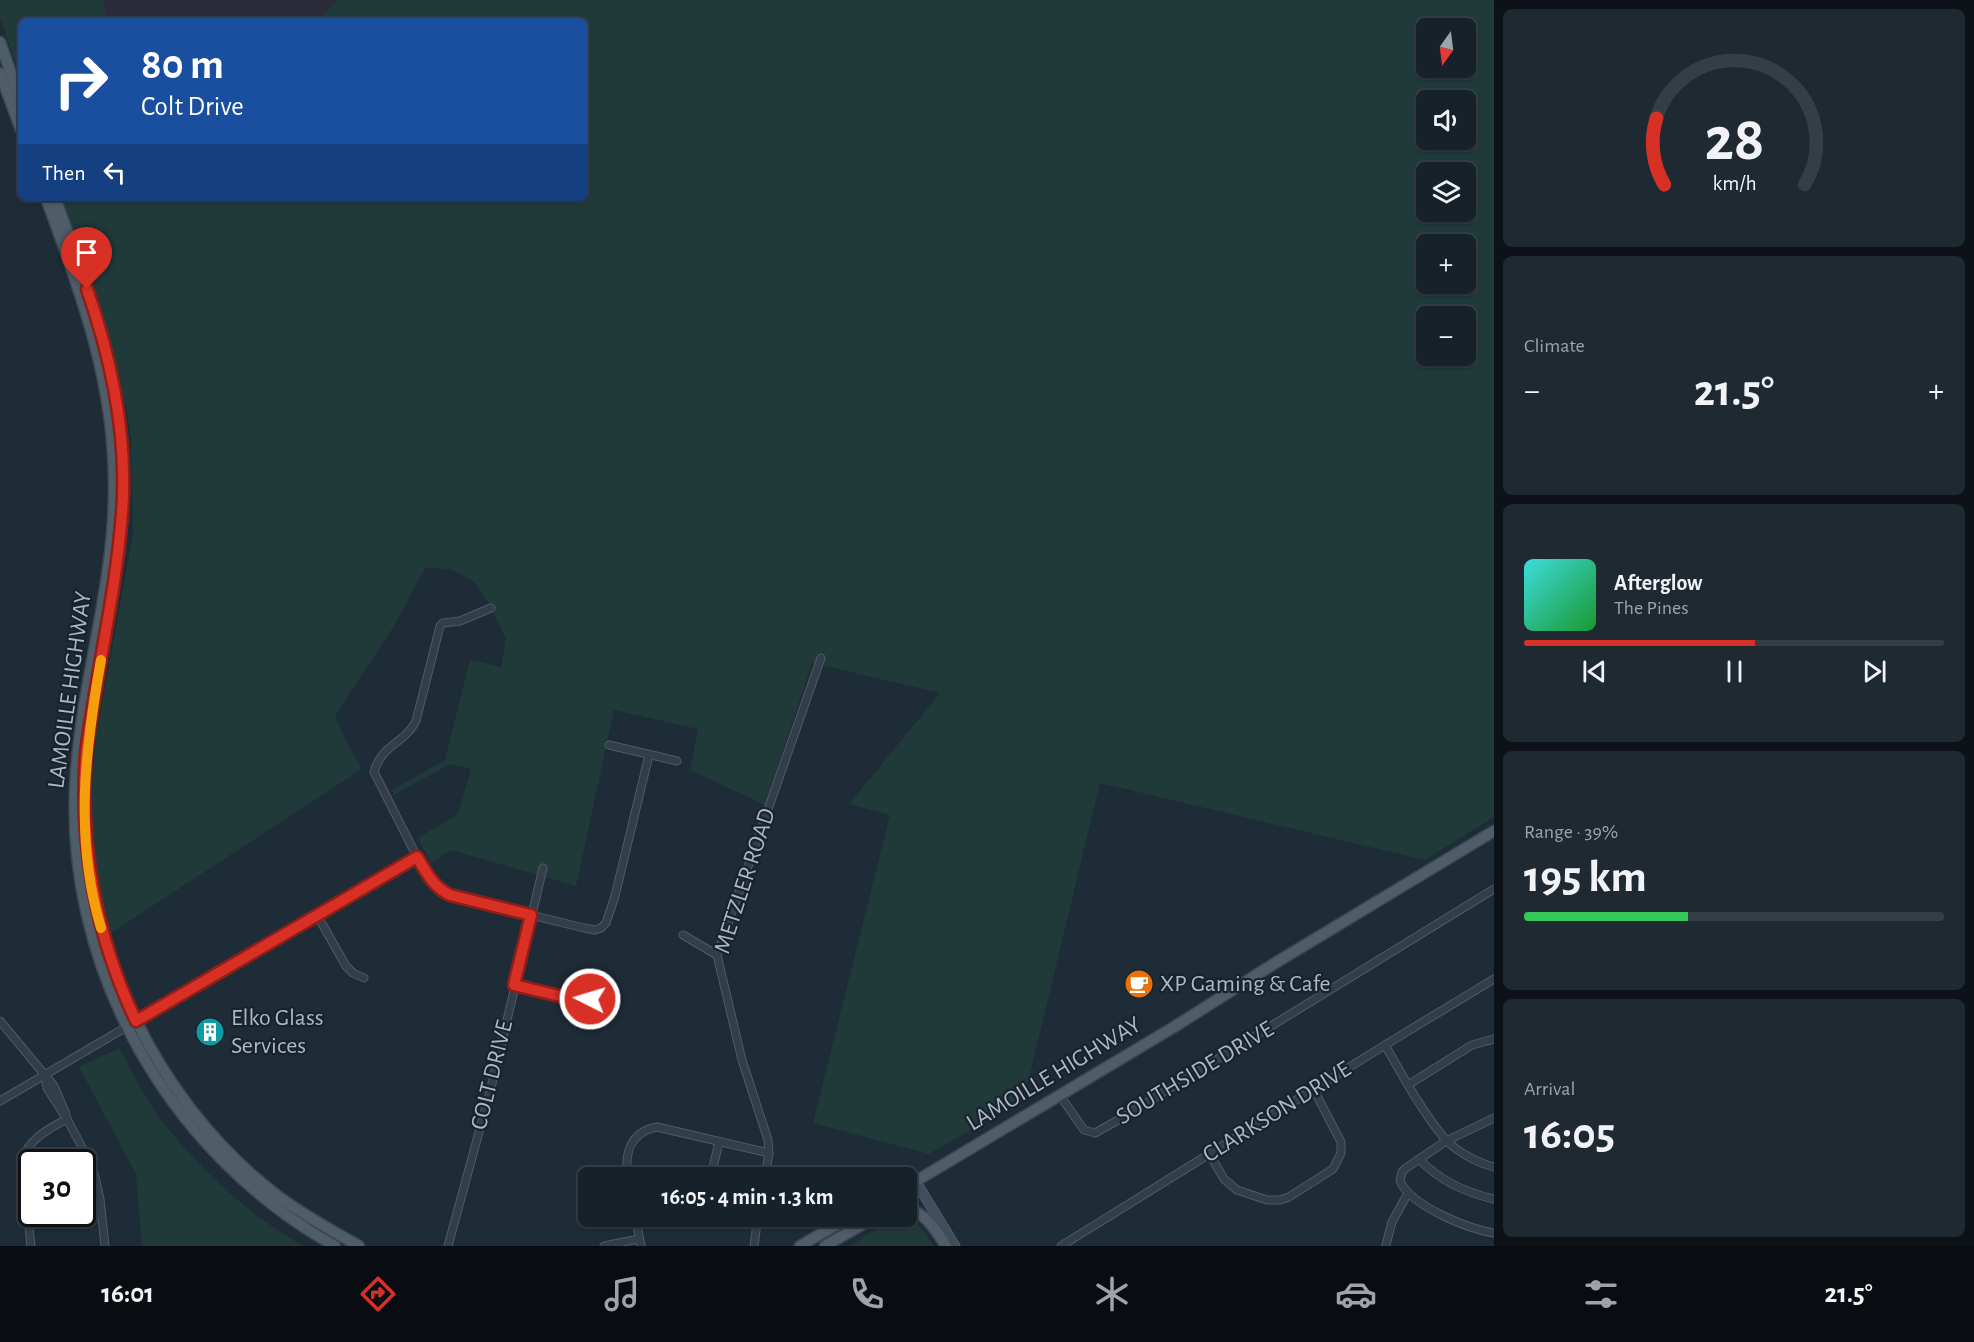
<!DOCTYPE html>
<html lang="en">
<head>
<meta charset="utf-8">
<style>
	body { margin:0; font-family:"Alegreya Sans",sans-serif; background:#1f2932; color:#f1f3f6; height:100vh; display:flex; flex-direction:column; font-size:22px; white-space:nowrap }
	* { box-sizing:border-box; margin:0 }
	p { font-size:20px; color:#9ea3a8 }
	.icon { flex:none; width:33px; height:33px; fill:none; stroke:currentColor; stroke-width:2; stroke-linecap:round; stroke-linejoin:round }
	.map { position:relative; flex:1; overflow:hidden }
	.side { display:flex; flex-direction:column; gap:9px; padding:9px; background:#0c1217; width:480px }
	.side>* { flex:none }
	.hud { position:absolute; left:18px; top:18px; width:570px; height:183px; border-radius:9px; box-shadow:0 2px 4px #0004,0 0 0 2px #353e47; background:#1a4fa0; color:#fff; overflow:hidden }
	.needle { width:39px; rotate:194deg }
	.fabs { position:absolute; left:1416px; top:18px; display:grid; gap:12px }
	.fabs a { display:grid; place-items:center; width:60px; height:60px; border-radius:9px; background:#16212a; box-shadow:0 2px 4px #0004,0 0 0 2px #353e47; font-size:30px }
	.speed { position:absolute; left:18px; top:1149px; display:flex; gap:12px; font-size:30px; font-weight:700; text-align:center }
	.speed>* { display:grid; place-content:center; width:78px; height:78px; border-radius:50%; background:#16212a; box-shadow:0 2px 4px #0004,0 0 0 2px #353e47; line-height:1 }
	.speed .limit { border:3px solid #111; border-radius:9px; background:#fff; color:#111 }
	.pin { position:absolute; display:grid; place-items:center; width:51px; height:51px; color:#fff; margin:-62px -26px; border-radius:50% 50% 50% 0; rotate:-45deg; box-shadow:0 0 6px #0007 }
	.pin .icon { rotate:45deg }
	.me { position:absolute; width:66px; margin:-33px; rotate:275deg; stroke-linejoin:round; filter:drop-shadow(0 0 4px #0008) }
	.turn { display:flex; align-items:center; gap:21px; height:126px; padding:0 24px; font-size:27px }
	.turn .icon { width:78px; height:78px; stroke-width:2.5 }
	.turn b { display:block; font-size:42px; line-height:51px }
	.then { display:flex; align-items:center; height:57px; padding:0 24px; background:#0003; gap:12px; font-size:22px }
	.big { font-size:45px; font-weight:700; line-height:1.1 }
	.side .card { flex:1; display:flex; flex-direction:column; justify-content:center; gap:9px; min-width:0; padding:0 21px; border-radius:9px; background:#1f2932 }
	.side .dial { align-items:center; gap:0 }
	.dial svg { height:156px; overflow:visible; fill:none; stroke:#353e47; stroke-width:7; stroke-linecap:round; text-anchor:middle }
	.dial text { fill:#f1f3f6; stroke:none }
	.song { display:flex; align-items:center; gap:18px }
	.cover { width:72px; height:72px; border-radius:9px; background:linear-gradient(135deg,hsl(180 70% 55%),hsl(130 70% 35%)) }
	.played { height:6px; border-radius:3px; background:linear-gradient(90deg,#d93025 55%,#353e47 55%) }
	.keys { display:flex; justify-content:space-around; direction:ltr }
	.heat { display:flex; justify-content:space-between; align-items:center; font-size:33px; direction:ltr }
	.charge { height:9px; border-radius:4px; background:linear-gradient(90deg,#34c759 39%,#353e47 0) }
	.trip { position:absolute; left:578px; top:1167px; width:339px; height:60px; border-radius:9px; background:#16212a; box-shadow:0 2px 4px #0004,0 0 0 2px #353e47; font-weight:700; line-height:60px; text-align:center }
	.menu { display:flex; height:96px; justify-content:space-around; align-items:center; background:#090d11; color:#9ea3a8 }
	.menu .icon { width:42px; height:42px }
	.menu .active { color:#d93025 }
	.menu b { font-size:27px; color:#f1f3f6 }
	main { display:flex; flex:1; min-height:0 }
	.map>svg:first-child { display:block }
</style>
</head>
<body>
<main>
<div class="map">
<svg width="1494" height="1246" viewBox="0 0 1494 1246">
	<rect width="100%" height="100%" fill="#1e2c38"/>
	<path fill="#2b2a39" d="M 0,0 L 533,0 L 528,21 L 21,21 L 21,80 L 0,17 Z"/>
	<g fill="#203939" fill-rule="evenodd">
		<path d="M 0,0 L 103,0 L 108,21 L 21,21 L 21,80 L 0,17 Z"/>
		<path d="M 337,0 L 1494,0 L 1494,817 L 1425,860 L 1100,783 L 1024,1099 L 929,1154 L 813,1123 L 890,815 L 849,804 L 940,693 L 812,663 L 765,805 L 690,770 L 698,729 L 614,710 L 576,886 L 451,850 L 431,863 L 418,838 L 458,814 L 471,769 L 450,764 L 394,795 L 392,790 L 445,760 L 470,660 L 501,667 L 506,638 L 486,599 L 474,582 L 451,569 L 425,568 L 394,626 L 335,716 L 344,737 L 362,769 L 111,933 L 100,896 L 96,864 L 92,813 L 93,769 L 96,735 L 133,533 L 131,441 L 127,411 L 100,305 L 61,198 L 585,198 L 585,21 L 318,21 ZM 1426,28 L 1466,28 L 1466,68 L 1426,68 ZM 1426,100 L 1466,100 L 1466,140 L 1426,140 ZM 1426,172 L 1466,172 L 1466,212 L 1426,212 ZM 1426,244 L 1466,244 L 1466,284 L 1426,284 ZM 1426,316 L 1466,316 L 1466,356 L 1426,356 Z"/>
		<path d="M 119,1048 C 130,1067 139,1087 151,1105 C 188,1160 246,1213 303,1246 L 142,1246 L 136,1174 L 79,1067 Z"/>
		<path d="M 899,1217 C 918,1219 924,1231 934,1246 L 850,1246 L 893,1218 Z"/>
	</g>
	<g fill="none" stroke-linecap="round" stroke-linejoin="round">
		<g stroke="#4f5b67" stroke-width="9">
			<g id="street">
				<path d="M 491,608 L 460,621 L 443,623 L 440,626 L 416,721 C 405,743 381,745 374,772 L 417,857 L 433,884 L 439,890 L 450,895 L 584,928 L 595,930 L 601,928 L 606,923 L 615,896 L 649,755"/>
				<path d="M 609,745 L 677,761"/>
				<path d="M 317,915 L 346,966 L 353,973 L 364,978"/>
				<path d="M 683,935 L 717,955"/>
				<path d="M 514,985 L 576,1000 L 590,999"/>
				<path d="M 0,1021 L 54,1086 L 66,1114"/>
				<path d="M 1385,1045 C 1402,1075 1423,1113 1445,1139 C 1457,1152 1478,1163 1494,1167"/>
				<path d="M 45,1076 L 47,1088 L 67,1119 L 93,1168 L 100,1199 L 105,1246"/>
				<path d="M 1408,1085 L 1472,1045 L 1494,1039"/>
				<path d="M 1059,1094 L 1084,1130 L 1095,1133 L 1120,1119 L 1494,889"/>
				<path d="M 0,1101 L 417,857"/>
				<path d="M 1494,1118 L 1446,1141 L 1406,1168 L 1402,1172 L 1400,1181 C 1411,1206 1468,1229 1494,1233"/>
				<path d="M 1210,1155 L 1224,1179 L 1237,1190 L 1267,1200 L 1280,1200 L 1289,1197 L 1333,1169 L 1341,1153 L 1341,1142 L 1314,1090"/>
				<path d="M 1419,1159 C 1439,1180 1467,1193 1494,1199"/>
				<path d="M 711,1176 L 719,1142"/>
				<path d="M 628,1178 C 624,1154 630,1132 657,1127 L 769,1153"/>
				<path d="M 765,1178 L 769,1153 L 768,1140 L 742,1060 L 717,955 L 821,658"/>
				<path d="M 635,1216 L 641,1246"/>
				<path d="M 1386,1245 L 1392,1222 L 1408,1193"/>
				<path d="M 31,1246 L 22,1162 C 27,1140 48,1129 67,1119"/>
				<path d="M 448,1246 L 491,1088 L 543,868"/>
				<path d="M 604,1246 L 639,1239"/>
				<path d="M 754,1246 L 758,1216"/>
				<path d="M 1061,1246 L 1385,1045 L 1494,979"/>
			</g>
		</g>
		<g stroke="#4f5b67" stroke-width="11">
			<path id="secondary" d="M 916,1182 L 955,1246"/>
		</g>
		<g stroke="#3b4752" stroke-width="13">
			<g id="primary">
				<path d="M 0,42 L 21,102"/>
				<path d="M 0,73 L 21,130"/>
				<path d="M 46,198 C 81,294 114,380 114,485 C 115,582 83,676 76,772 C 61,964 168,1153 335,1246"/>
				<path d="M 55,198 C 72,244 90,290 103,337 C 116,386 122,436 123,487 C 124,577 94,665 86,754 C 71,921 145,1095 279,1197 C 305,1216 332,1231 359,1246"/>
				<path d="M 906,1187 L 1174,1027 L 1272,965 L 1494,831"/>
				<path d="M 906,1209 C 925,1211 936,1231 946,1246"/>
				<path d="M 800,1246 L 851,1216"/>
				<path d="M 825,1246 L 877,1216"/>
			</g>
		</g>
		<use href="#street" stroke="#323e49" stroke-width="7"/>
		<use href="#secondary" stroke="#404d5c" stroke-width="9"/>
		<use href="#primary" stroke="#4f5d69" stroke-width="10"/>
	</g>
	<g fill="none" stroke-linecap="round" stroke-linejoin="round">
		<g stroke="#8d1f18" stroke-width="15">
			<path id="route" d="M 87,289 C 112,361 128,437 122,513 C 116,594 96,673 86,753 C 79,845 96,937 136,1021 L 417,857 C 427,873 433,887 450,895 L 531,915 L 514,985 L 576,1000 L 590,999"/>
		</g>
		<use href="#route" stroke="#d93025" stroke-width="10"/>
		<path stroke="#f59e0b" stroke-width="10" d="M 101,660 C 85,750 74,838 101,928"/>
	</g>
	<defs>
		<g id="cafe-disc" transform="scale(1.5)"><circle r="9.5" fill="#e8710a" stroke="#18232d"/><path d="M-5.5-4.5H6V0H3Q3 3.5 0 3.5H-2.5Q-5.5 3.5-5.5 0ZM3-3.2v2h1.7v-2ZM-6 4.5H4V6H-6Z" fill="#fff"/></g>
		<g id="building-disc" transform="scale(1.5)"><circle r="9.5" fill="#0f9aa8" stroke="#18232d"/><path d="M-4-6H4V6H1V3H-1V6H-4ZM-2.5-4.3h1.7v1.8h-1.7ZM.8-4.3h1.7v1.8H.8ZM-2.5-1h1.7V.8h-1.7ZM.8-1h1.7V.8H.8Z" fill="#fff"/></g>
	</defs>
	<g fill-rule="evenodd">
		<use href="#cafe-disc" x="1139" y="984"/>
		<use href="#building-disc" x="210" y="1032"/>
	</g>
	<g text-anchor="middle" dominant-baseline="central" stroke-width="4.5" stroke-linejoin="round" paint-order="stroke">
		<g font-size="24" fill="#acb8c6" stroke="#18232d">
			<text transform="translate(70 690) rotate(-82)">LAMOILLE HIGHWAY</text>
			<text transform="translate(745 881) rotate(-72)">METZLER ROAD</text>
			<text transform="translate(1195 1073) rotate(-31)">SOUTHSIDE DRIVE</text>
			<text transform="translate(1054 1074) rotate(-31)">LAMOILLE HIGHWAY</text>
			<text transform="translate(492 1075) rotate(-76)">COLT DRIVE</text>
			<text transform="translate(1277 1112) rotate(-32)">CLARKSON DRIVE</text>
		</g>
		<g font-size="24" fill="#acb8c6" stroke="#18232d" text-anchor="start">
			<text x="1160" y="984">XP Gaming &amp; Cafe</text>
			<text x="231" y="1018">Elko Glass<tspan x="231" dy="28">Services</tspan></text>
		</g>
	</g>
</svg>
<div class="fabs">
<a><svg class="needle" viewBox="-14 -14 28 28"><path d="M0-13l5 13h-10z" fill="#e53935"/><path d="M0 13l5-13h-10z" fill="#9ea3a8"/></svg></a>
<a><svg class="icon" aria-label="sound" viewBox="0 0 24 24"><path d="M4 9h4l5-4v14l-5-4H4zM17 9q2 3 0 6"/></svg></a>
<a><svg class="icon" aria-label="layers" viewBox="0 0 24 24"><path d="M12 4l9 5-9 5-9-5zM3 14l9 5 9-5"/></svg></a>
<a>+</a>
<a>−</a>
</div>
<div class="speed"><div class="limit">30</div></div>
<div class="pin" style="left:87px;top:289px;background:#d93025"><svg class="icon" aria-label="arrive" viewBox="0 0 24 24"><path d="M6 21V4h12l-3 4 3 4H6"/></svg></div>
<svg class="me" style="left:590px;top:999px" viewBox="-20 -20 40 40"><circle r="17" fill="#d93025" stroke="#fff" stroke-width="3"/><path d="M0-11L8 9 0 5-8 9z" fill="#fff"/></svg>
<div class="trip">16:05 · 4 min · 1.3 km</div>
<div class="hud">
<div class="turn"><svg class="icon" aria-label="right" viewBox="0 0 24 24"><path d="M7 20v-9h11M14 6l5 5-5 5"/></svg><div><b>80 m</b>Colt Drive</div></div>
<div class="then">Then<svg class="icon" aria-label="left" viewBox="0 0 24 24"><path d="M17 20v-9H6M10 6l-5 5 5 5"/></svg></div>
</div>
</div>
<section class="side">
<div class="card dial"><svg viewBox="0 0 100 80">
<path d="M14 69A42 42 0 1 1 86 69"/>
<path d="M14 69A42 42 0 0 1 10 35" stroke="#d93025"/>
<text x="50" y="56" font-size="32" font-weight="700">28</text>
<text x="50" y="72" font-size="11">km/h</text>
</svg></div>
<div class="card"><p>Climate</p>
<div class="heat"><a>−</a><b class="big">21.5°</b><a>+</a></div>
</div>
<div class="card">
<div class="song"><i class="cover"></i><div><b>Afterglow</b><p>The Pines</p></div></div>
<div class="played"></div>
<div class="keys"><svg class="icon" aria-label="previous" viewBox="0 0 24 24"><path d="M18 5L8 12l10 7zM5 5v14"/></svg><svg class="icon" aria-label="pause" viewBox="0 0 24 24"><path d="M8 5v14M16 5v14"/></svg><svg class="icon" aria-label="next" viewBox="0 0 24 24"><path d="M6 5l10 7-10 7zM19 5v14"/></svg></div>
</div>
<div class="card"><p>Range · 39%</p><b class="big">195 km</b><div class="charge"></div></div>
<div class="card"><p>Arrival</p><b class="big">16:05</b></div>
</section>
</main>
<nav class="menu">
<b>16:01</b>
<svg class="icon active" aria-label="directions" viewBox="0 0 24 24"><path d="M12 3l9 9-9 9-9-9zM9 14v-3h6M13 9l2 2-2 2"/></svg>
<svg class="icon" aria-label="music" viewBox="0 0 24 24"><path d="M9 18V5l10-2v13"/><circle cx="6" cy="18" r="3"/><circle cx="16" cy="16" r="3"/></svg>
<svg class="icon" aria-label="phone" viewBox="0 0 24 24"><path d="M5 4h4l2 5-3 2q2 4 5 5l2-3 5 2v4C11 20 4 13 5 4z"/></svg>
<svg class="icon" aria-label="climate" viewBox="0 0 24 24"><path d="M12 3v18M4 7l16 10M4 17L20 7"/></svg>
<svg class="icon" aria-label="car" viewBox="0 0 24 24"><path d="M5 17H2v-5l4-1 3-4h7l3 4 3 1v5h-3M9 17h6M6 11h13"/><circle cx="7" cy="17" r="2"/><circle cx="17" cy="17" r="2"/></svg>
<svg class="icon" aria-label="filters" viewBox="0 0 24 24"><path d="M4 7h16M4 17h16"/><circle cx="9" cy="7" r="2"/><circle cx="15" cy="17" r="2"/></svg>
<b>21.5°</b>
</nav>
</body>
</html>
